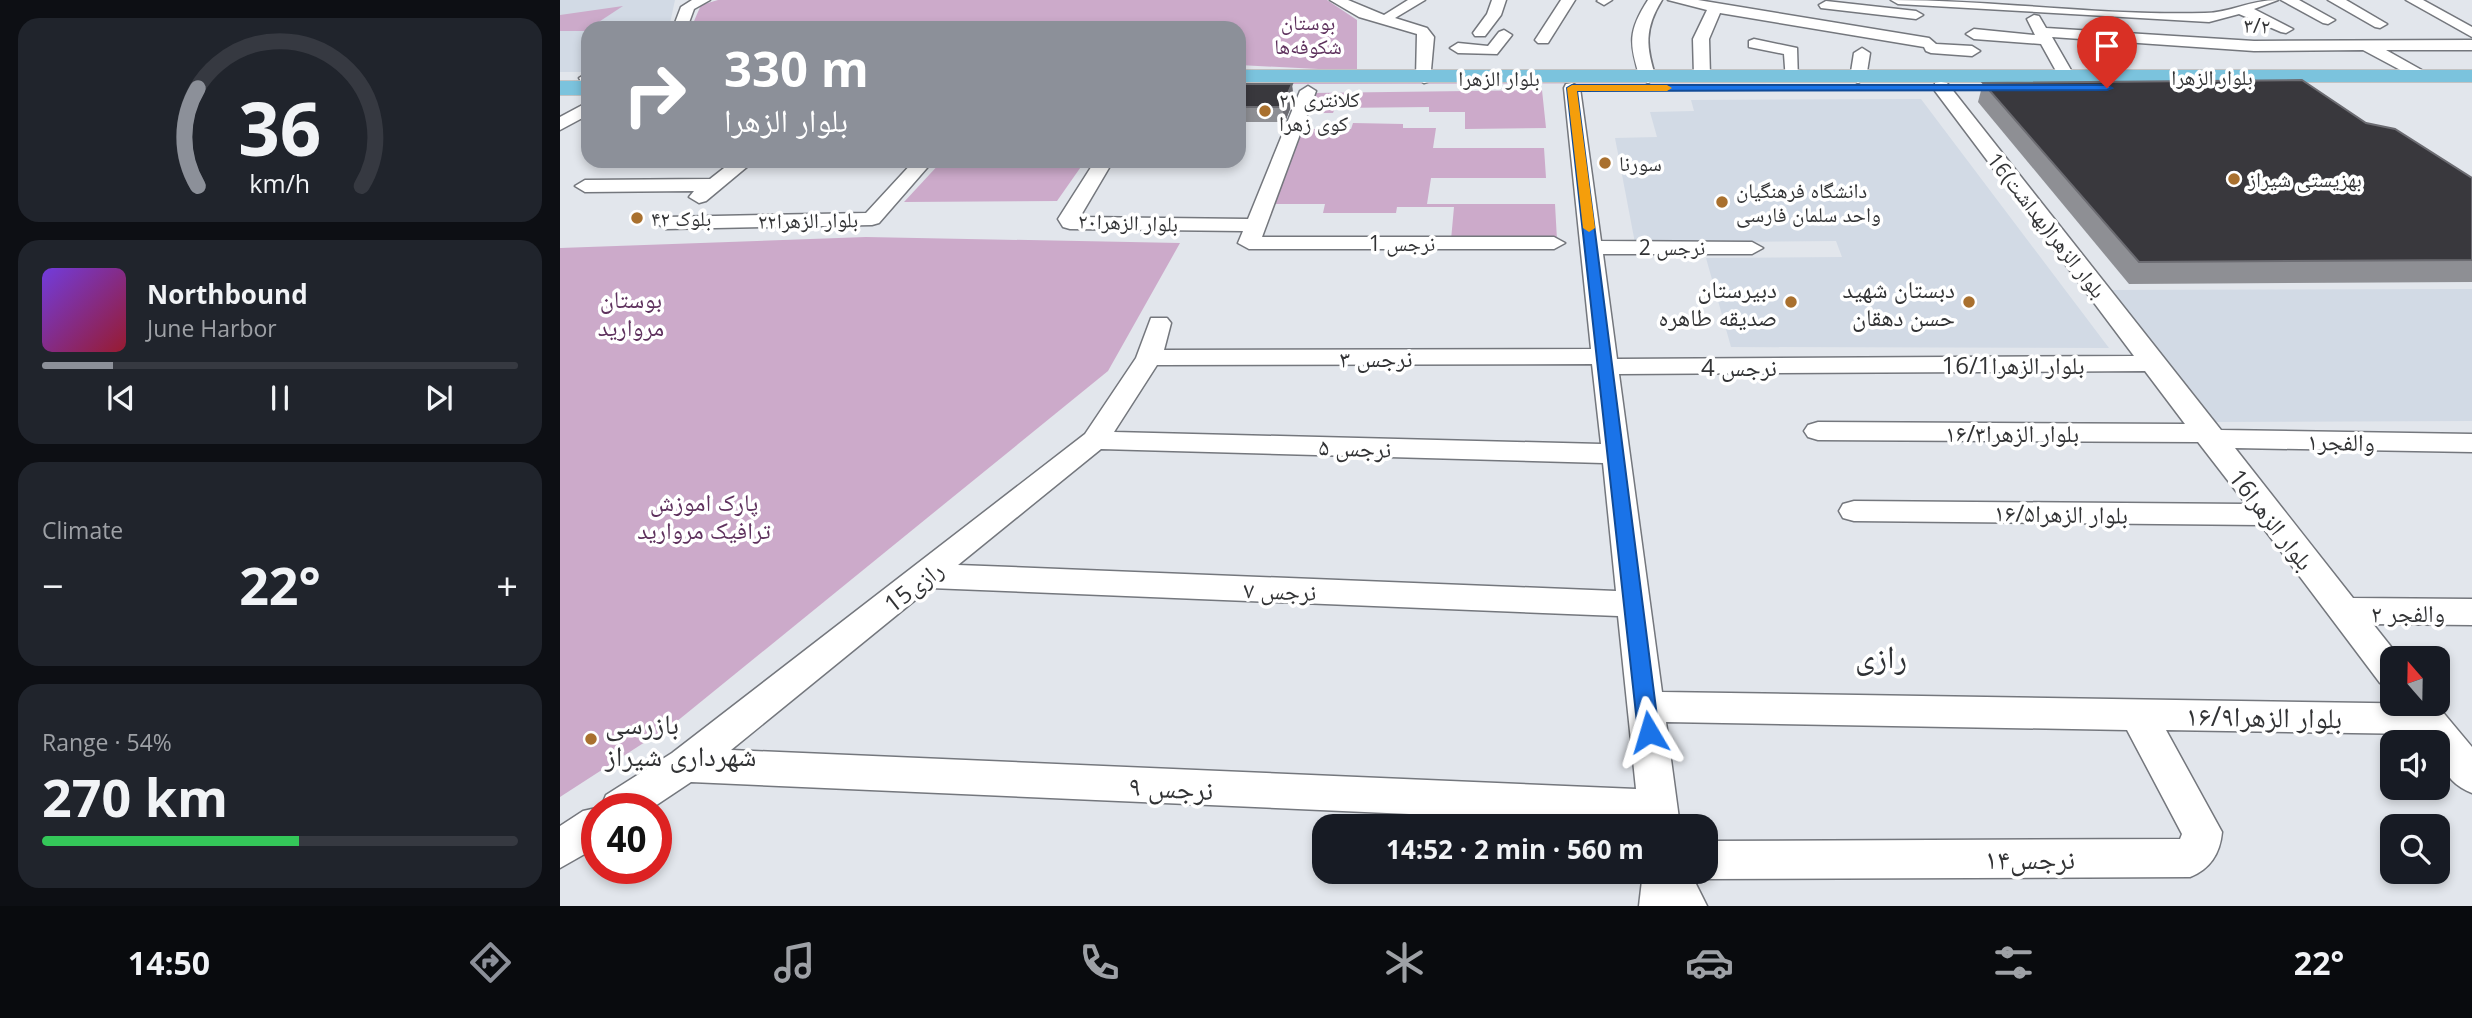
<!DOCTYPE html>
<html lang="en">
<head>
<meta charset="utf-8">
<style>
	body { margin:0; font-family:"Open Sans","Noto Naskh Arabic",sans-serif; background:#20242c; color:#f1f3f6; height:100vh; display:flex; flex-direction:column; font-size:26px; white-space:nowrap }
	* { box-sizing:border-box; margin:0 }
	p { font-size:23px; color:#9ea1a6 }
	.icon { flex:none; width:38px; height:38px; fill:none; stroke:currentColor; stroke-width:2; stroke-linecap:round; stroke-linejoin:round }
	.map { position:relative; flex:1; overflow:hidden }
	.details { display:flex; flex-direction:column; gap:18px; padding:18px; background:#0d0f14; width:560px }
	.details>* { flex:none }
	.guide { position:absolute; left:21px; top:21px; width:665px; height:147px; border-radius:21px; box-shadow:0 4px 10px #0003; background:#8c9099; color:#fff; overflow:hidden }
	.needle { width:46px; rotate:340deg }
	.fabs { position:absolute; left:1820px; top:646px; display:grid; gap:14px }
	.fabs a { display:grid; place-items:center; width:70px; height:70px; border-radius:14px; background:#171b24; box-shadow:0 4px 10px #0003; font-size:35px }
	.speed { position:absolute; left:21px; top:793px; display:flex; gap:14px; font-size:35px; font-weight:700; text-align:center }
	.speed>* { display:grid; place-content:center; width:91px; height:91px; border-radius:50%; background:#171b24; box-shadow:0 4px 10px #0003; line-height:1 }
	.speed .limit { border:10px solid #d22; background:#fff; color:#111 }
	.pin { position:absolute; display:grid; place-items:center; width:60px; height:60px; color:#fff; margin:-72px -30px; border-radius:50% 50% 50% 0; rotate:-45deg; box-shadow:0 0 7px #0007 }
	.pin .icon { rotate:45deg }
	.me { position:absolute; width:77px; margin:-38px; rotate:353deg; stroke-linejoin:round; filter:drop-shadow(0 0 5px #0008) }
	.turn { display:flex; align-items:center; gap:24px; height:147px; padding:0 28px; font-size:32px }
	.turn .icon { width:91px; height:91px; stroke-width:2.5 }
	.turn b { display:block; font-size:49px; line-height:60px }
	.big { font-size:52px; font-weight:700; line-height:1.1 }
	.details .tile { flex:1; display:flex; flex-direction:column; justify-content:center; gap:10px; min-width:0; padding:0 24px; border-radius:21px; background:#20242c }
	.details .dial { align-items:center; gap:0 }
	.dial svg { height:182px; overflow:visible; fill:none; stroke:#363941; stroke-width:7; stroke-linecap:round; text-anchor:middle }
	.dial text { fill:#f1f3f6; stroke:none }
	.song { display:flex; align-items:center; gap:21px }
	.cover { width:84px; height:84px; border-radius:10px; background:linear-gradient(135deg,hsl(260 70% 55%),hsl(350 70% 35%)) }
	.played { height:7px; border-radius:4px; background:linear-gradient(90deg,#8c9099 15%,#363941 15%) }
	.keys { display:flex; justify-content:space-around; direction:ltr }
	.heat { display:flex; justify-content:space-between; align-items:center; font-size:38px; direction:ltr }
	.charge { height:10px; border-radius:5px; background:linear-gradient(90deg,#34c759 54%,#363941 0) }
	.trip { position:absolute; left:752px; top:814px; width:406px; height:70px; border-radius:21px; background:#171b24; box-shadow:0 4px 10px #0003; font-weight:700; line-height:70px; text-align:center }
	.tabs { display:flex; height:112px; justify-content:space-around; align-items:center; background:#090b0e; color:#9ea1a6 }
	.tabs .icon { width:49px; height:49px }
	.tabs .active { color:#8c9099 }
	.tabs b { font-size:32px; color:#f1f3f6 }
	main { display:flex; flex:1; min-height:0 }
	.map>svg:first-child { display:block }
</style>
</head>
<body>
<main>
<section class="details">
<div class="tile dial"><svg viewBox="0 0 100 80">
<path d="M14 69A42 42 0 1 1 86 69"/>
<path d="M14 69A42 42 0 0 1 14 26" stroke="#8c9099"/>
<text x="50" y="56" font-size="32" font-weight="700">36</text>
<text x="50" y="72" font-size="11">km/h</text>
</svg></div>
<div class="tile">
<div class="song"><i class="cover"></i><div><b>Northbound</b><p>June Harbor</p></div></div>
<div class="played"></div>
<div class="keys"><svg class="icon" aria-label="previous" viewBox="0 0 24 24"><path d="M18 5L8 12l10 7zM5 5v14"/></svg><svg class="icon" aria-label="pause" viewBox="0 0 24 24"><path d="M8 5v14M16 5v14"/></svg><svg class="icon" aria-label="next" viewBox="0 0 24 24"><path d="M6 5l10 7-10 7zM19 5v14"/></svg></div>
</div>
<div class="tile"><p>Climate</p>
<div class="heat"><a>−</a><b class="big">22°</b><a>+</a></div>
</div>
<div class="tile"><p>Range · 54%</p><b class="big">270 km</b><div class="charge"></div></div>
</section>
<div class="map">
<svg width="1912" height="906" viewBox="0 0 1912 906">
	<rect width="100%" height="100%" fill="#e2e6ec"/>
	<g fill="#d2dae5">
		<path d="M 0,0 L 115,0 L 109,28 L 28,28 L 28,72 L 0,72 Z"/>
		<path d="M 1361,99 L 1549,348 L 1171,347 L 1146,258 L 1282,257 L 1276,241 L 1075,243 L 1055,138 L 1097,137 L 1090,112 L 1134,111 L 1131,100 Z"/>
		<path d="M 1912,289 L 1912,421 L 1654,422 L 1548,290 Z"/>
	</g>
	<g fill="#ccaaca">
		<path d="M 158,0 L 767,0 L 797,20 L 797,71 L 679,65 L 679,28 L 131,28 L 141,5 Z"/>
		<path d="M 63,6 L 25,31 L 0,31 L 0,15 Z"/>
		<path d="M 679,81 L 1281,81 L 1281,83 L 679,84 Z"/>
		<path d="M 982,90 L 986,128 L 905,129 L 905,112 L 869,112 L 869,107 L 775,108 L 773,113 L 746,113 L 752,93 Z"/>
		<path d="M 793,123 L 843,124 L 843,128 L 876,128 L 873,148 L 984,148 L 986,178 L 871,178 L 867,204 L 995,204 L 997,240 L 891,240 L 894,207 L 837,207 L 836,213 L 763,213 L 765,204 L 710,204 L 739,129 L 791,129 Z"/>
		<path d="M 382,161 L 525,161 L 497,201 L 344,202 Z"/>
		<path d="M 306,237 L 620,243 L 548,371 L 116,722 L 0,797 L 0,248 Z"/>
	</g>
	<g fill="none" stroke-linecap="round" stroke-linejoin="round">
		<g stroke="#74777d" stroke-width="3">
			<g id="minor">
				<path d="M 132,0 L 150,0 L 134,9 L 127,28 L 113,28 L 121,7 Z"/>
				<path d="M 770,0 L 788,0 L 824,15 L 848,0 L 865,0 L 835,18 L 867,28 L 874,37 L 870,81 L 864,83 L 856,78 L 857,34 L 799,17 Z"/>
				<path d="M 932,0 L 946,0 L 941,15 L 925,36 L 915,36 L 913,33 L 927,14 Z"/>
				<path d="M 1001,0 L 1015,0 L 988,43 L 978,43 L 975,40 Z"/>
				<path d="M 1052,0 L 1044,5 L 1037,1 L 1038,0 Z"/>
				<path d="M 1088,0 L 1102,0 C 1084,29 1086,47 1096,78 L 1088,83 L 1080,78 C 1069,43 1068,31 1088,0 Z"/>
				<path d="M 1108,0 L 1138,0 L 1369,38 L 1376,44 L 1412,46 L 1420,51 L 1412,56 L 1371,53 L 1366,51 L 1364,47 L 1160,13 L 1149,39 L 1150,76 L 1142,81 L 1134,76 L 1133,39 L 1147,10 Z"/>
				<path d="M 1331,0 C 1436,0 1541,16 1645,13 C 1669,13 1690,0 1718,0 L 1694,9 L 1733,29 L 1726,33 L 1721,32 L 1679,14 L 1649,22 L 1338,4 Z"/>
				<path d="M 1721,0 L 1739,0 L 1775,20 L 1768,24 L 1763,23 Z"/>
				<path d="M 1768,0 L 1786,0 L 1827,24 L 1820,28 L 1815,27 Z"/>
				<path d="M 1846,0 L 1863,0 L 1912,27 L 1912,37 Z"/>
				<path d="M 1266,1 L 1356,11 L 1363,15 L 1356,19 L 1261,8 L 1259,5 Z"/>
				<path d="M 1474,15 L 1479,16 L 1486,28 L 1694,41 L 1912,40 L 1912,50 L 1826,50 L 1867,73 L 1867,79 L 1861,81 L 1803,50 L 1694,51 L 1492,37 L 1515,77 L 1507,82 L 1501,80 L 1481,44 L 1414,39 L 1406,34 L 1414,29 L 1475,35 L 1467,19 Z"/>
				<path d="M 944,30 L 952,35 L 937,54 L 898,53 L 890,48 L 898,43 L 928,46 L 939,32 Z"/>
				<path d="M 1194,39 L 1237,48 L 1238,81 L 1226,81 L 1224,54 L 1189,47 L 1189,41 Z"/>
				<path d="M 1302,48 L 1310,53 L 1306,78 L 1298,83 L 1290,78 L 1294,53 Z"/>
				<path d="M 27,73 L 28,83 L 21,81 L 19,78 Z"/>
				<path d="M 1381,82 L 1387,83 L 1661,430 L 1912,434 L 1912,452 L 1675,448 L 1793,598 L 1912,599 L 1912,625 L 1813,624 L 1840,658 L 1832,658 L 1832,687 L 1820,683 L 1701,525 L 1294,521 L 1283,518 L 1279,511 L 1283,504 L 1294,501 L 1686,504 L 1638,442 L 1258,440 L 1248,437 L 1244,431 L 1248,425 L 1258,422 L 1625,424 L 1585,371 L 1059,374 L 1102,692 L 1876,704 L 1912,747 L 1912,793 C 1889,784 1878,766 1878,742 L 1864,742 L 1858,734 L 1606,730 L 1662,832 C 1660,854 1650,869 1630,877 L 1146,879 L 1131,872 L 1146,872 L 1146,841 L 1620,839 L 1622,834 L 1567,730 L 1106,722 L 1120,826 L 131,782 L 92,808 L 37,808 L 37,847 L 0,868 L 0,826 L 23,811 L 41,807 L 46,795 L 112,753 L 525,434 L 576,358 L 591,318 L 607,318 L 611,323 L 604,350 L 1031,349 L 1004,88 L 1006,84 L 1012,83 L 1020,88 L 1041,241 L 1192,242 L 1203,248 L 1192,254 L 1043,254 L 1057,359 L 1574,356 L 1375,91 L 1375,83 ZM 1032,364 L 1041,444 L 554,432 L 597,365 ZM 541,449 L 1043,463 L 1056,591 L 398,565 ZM 370,588 L 1058,616 L 1076,789 L 171,750 Z"/>
				<path d="M 748,86 L 756,91 L 702,237 L 994,237 L 1005,243 L 994,249 L 689,249 L 678,243 L 683,231 L 510,229 L 503,227 L 498,219 L 535,161 L 553,161 L 520,217 L 688,219 L 740,91 Z"/>
				<path d="M 28,102 L 28,115 L 0,130 L 0,117 Z"/>
				<path d="M 173,161 L 194,161 L 146,201 L 139,203 L 129,197 L 134,191 L 25,192 L 15,186 L 25,180 L 150,179 Z"/>
				<path d="M 354,161 L 373,161 L 319,223 L 312,225 L 106,229 L 96,223 L 106,217 L 306,213 Z"/>
				<path d="M 1083,872 L 1130,872 L 1147,906 L 1079,906 Z"/>
			</g>
		</g>
		<g stroke="#c2c2c2" stroke-width="2">
			<g id="major">
				<rect x="679" y="70" width="1233" height="12"/>
				<rect x="0" y="81" width="28" height="14"/>
			</g>
		</g>
		<use href="#minor" fill="#fff" fill-rule="evenodd"/>
		<use href="#major" fill="#7bc3dd" fill-rule="evenodd"/>
	</g>
	<g fill="#8e8f94">
		<path d="M 1423,83 L 1806,123 L 1912,178 L 1912,282 L 1569,284 L 1418,102 Z"/>
		<path d="M 679,84 L 734,99 L 725,122 L 679,122 Z"/>
	</g>
	<path fill="#6c6c72" d="M 732,84 L 734,99 L 725,122 L 722,107 Z"/>
	<g fill="#39383d" stroke="#6c6c72" stroke-width="2">
		<path d="M 1742,80 L 1806,123 L 1835,129 L 1912,178 L 1912,260 L 1579,262 L 1423,83 Z"/>
		<path d="M 679,84 L 732,84 L 722,107 L 679,107 Z"/>
	</g>
	<path fill="#1a73e8" stroke="#114b97" stroke-width="2" d="M 1012,85 L 1547,85 L 1552,88 L 1547,90 L 1017,91 L 1099,732 L 1096,738 L 1089,741 L 1081,738 L 1078,732 L 1007,88 Z"/>
	<path fill="#f59e0b" d="M 1012,85 L 1107,85 L 1112,88 L 1107,91 L 1017,91 L 1035,228 L 1029,232 L 1023,228 L 1007,88 Z"/>
	<g fill="#a9702e" stroke="#fff" stroke-width="2.5">
		<circle cx="705" cy="111" r="7"/>
		<circle cx="1045" cy="163" r="7"/>
		<circle cx="1674" cy="179" r="7"/>
		<circle cx="1162" cy="202" r="7"/>
		<circle cx="77" cy="218" r="7"/>
		<circle cx="1231" cy="302" r="7"/>
		<circle cx="1409" cy="302" r="7"/>
		<circle cx="31" cy="739" r="7"/>
	</g>
	<g text-anchor="middle" dominant-baseline="central" stroke-width="7" stroke-linejoin="round" paint-order="stroke">
		<g font-size="21" fill="#5e315d" stroke="#fff">
			<text x="748" y="22">بوستان<tspan x="748" dy="24">شکوفه‌ها</tspan></text>
		</g>
		<g font-size="21" fill="#323335" stroke="#fff">
			<text transform="translate(1697 25) rotate(2)">۳/۲</text>
			<text x="1652" y="77">بلوار الزهرا</text>
			<text x="939" y="78">بلوار الزهرا</text>
			<text transform="translate(248 220) rotate(-1)">بلوار الزهرا۲۲</text>
			<text transform="translate(568 222) rotate(2)">بلوار الزهرا۲۰</text>
			<text transform="translate(1487 225) rotate(52)">16بلوار الزهرا(بهداشت)</text>
			<text x="842" y="243">1 نرجس</text>
			<text x="1112" y="247">2 نرجس</text>
		</g>
		<g font-size="21" fill="#323335" stroke="#fff" text-anchor="start">
			<text x="719" y="99">کلانتری ۲۱<tspan x="719" dy="24">کوی زهرا</tspan></text>
			<text x="1059" y="163">سورنا</text>
			<text x="1688" y="179">بهزیستی شیراز</text>
			<text x="1176" y="190">دانشگاه فرهنگیان<tspan x="1176" dy="24">واحد سلمان فارسی</tspan></text>
			<text x="91" y="218">بلوک ۴۲</text>
		</g>
		<g font-size="24" fill="#323335" stroke="#fff" text-anchor="end">
			<text x="1217" y="288">دبیرستان<tspan x="1217" dy="28">صدیقه طاهره</tspan></text>
			<text x="1395" y="288">دبستان شهید<tspan x="1395" dy="28">حسن دهقان</tspan></text>
		</g>
		<g font-size="24" fill="#5e315d" stroke="#fff">
			<text x="71" y="298">بوستان<tspan x="71" dy="28">مروارید</tspan></text>
			<text x="144" y="501">پارک اموزش<tspan x="144" dy="28">ترافیک مروارید</tspan></text>
		</g>
		<g font-size="24" fill="#323335" stroke="#fff">
			<text x="816" y="357">نرجس ۳</text>
			<text x="1453" y="364">بلوار الزهرا16/1</text>
			<text x="1179" y="366">4 نرجس</text>
			<text x="1452" y="432">بلوار الزهرا۱۶/۳</text>
			<text transform="translate(1781 441) rotate(1)">والفجر۱</text>
			<text transform="translate(795 447) rotate(2)">نرجس ۵</text>
			<text transform="translate(1501 513) rotate(1)">بلوار الزهرا۱۶/۵</text>
			<text transform="translate(1712 519) rotate(52)">16بلوار الزهرا</text>
			<text transform="translate(353 586) rotate(-38)">15رازی</text>
			<text transform="translate(720 590) rotate(2)">نرجس ۷</text>
			<text x="1848" y="612">والفجر ۲</text>
		</g>
		<g font-size="28" fill="#323335" stroke="#fff">
			<text transform="translate(1704 716) rotate(1)">بلوار الزهرا۱۶/۹</text>
			<text transform="translate(611 787) rotate(3)">نرجس ۹</text>
			<text x="1470" y="858">نرجس۱۴</text>
		</g>
		<g font-size="28" fill="#323335" stroke="#fff" text-anchor="start">
			<text x="45" y="723">بازرسی<tspan x="45" dy="32">شهرداری شیراز</tspan></text>
		</g>
		<g font-size="32" fill="#2f3236" stroke="#fff">
			<text x="1321" y="655">رازی</text>
		</g>
	</g>
</svg>
<div class="fabs">
<a><svg class="needle" viewBox="-14 -14 28 28"><path d="M0-13l5 13h-10z" fill="#e53935"/><path d="M0 13l5-13h-10z" fill="#9ea1a6"/></svg></a>
<a><svg class="icon" aria-label="sound" viewBox="0 0 24 24"><path d="M4 9h4l5-4v14l-5-4H4zM17 9q2 3 0 6"/></svg></a>
<a><svg class="icon" aria-label="search" viewBox="0 0 24 24"><circle cx="10" cy="10" r="6"/><path d="M15 15l6 6"/></svg></a>
</div>
<div class="speed"><div class="limit">40</div></div>
<div class="pin" style="left:1547px;top:88px;background:#d93025"><svg class="icon" aria-label="arrive" viewBox="0 0 24 24"><path d="M6 21V4h12l-3 4 3 4H6"/></svg></div>
<svg class="me" style="left:1089px;top:732px" viewBox="-20 -20 40 40"><path d="M0-17L14 15 0 8-14 15z" fill="#1a73e8" stroke="#fff" stroke-width="4"/></svg>
<div class="trip">14:52 · 2 min · 560 m</div>
<div class="guide">
<div class="turn"><svg class="icon" aria-label="right" viewBox="0 0 24 24"><path d="M7 20v-9h11M14 6l5 5-5 5"/></svg><div><b>330 m</b>بلوار الزهرا</div></div>
</div>
</div>
</main>
<nav class="tabs">
<b>14:50</b>
<svg class="icon active" aria-label="directions" viewBox="0 0 24 24"><path d="M12 3l9 9-9 9-9-9zM9 14v-3h6M13 9l2 2-2 2"/></svg>
<svg class="icon" aria-label="music" viewBox="0 0 24 24"><path d="M9 18V5l10-2v13"/><circle cx="6" cy="18" r="3"/><circle cx="16" cy="16" r="3"/></svg>
<svg class="icon" aria-label="phone" viewBox="0 0 24 24"><path d="M5 4h4l2 5-3 2q2 4 5 5l2-3 5 2v4C11 20 4 13 5 4z"/></svg>
<svg class="icon" aria-label="climate" viewBox="0 0 24 24"><path d="M12 3v18M4 7l16 10M4 17L20 7"/></svg>
<svg class="icon" aria-label="car" viewBox="0 0 24 24"><path d="M5 17H2v-5l4-1 3-4h7l3 4 3 1v5h-3M9 17h6M6 11h13"/><circle cx="7" cy="17" r="2"/><circle cx="17" cy="17" r="2"/></svg>
<svg class="icon" aria-label="filters" viewBox="0 0 24 24"><path d="M4 7h16M4 17h16"/><circle cx="9" cy="7" r="2"/><circle cx="15" cy="17" r="2"/></svg>
<b>22°</b>
</nav>
</body>
</html>
